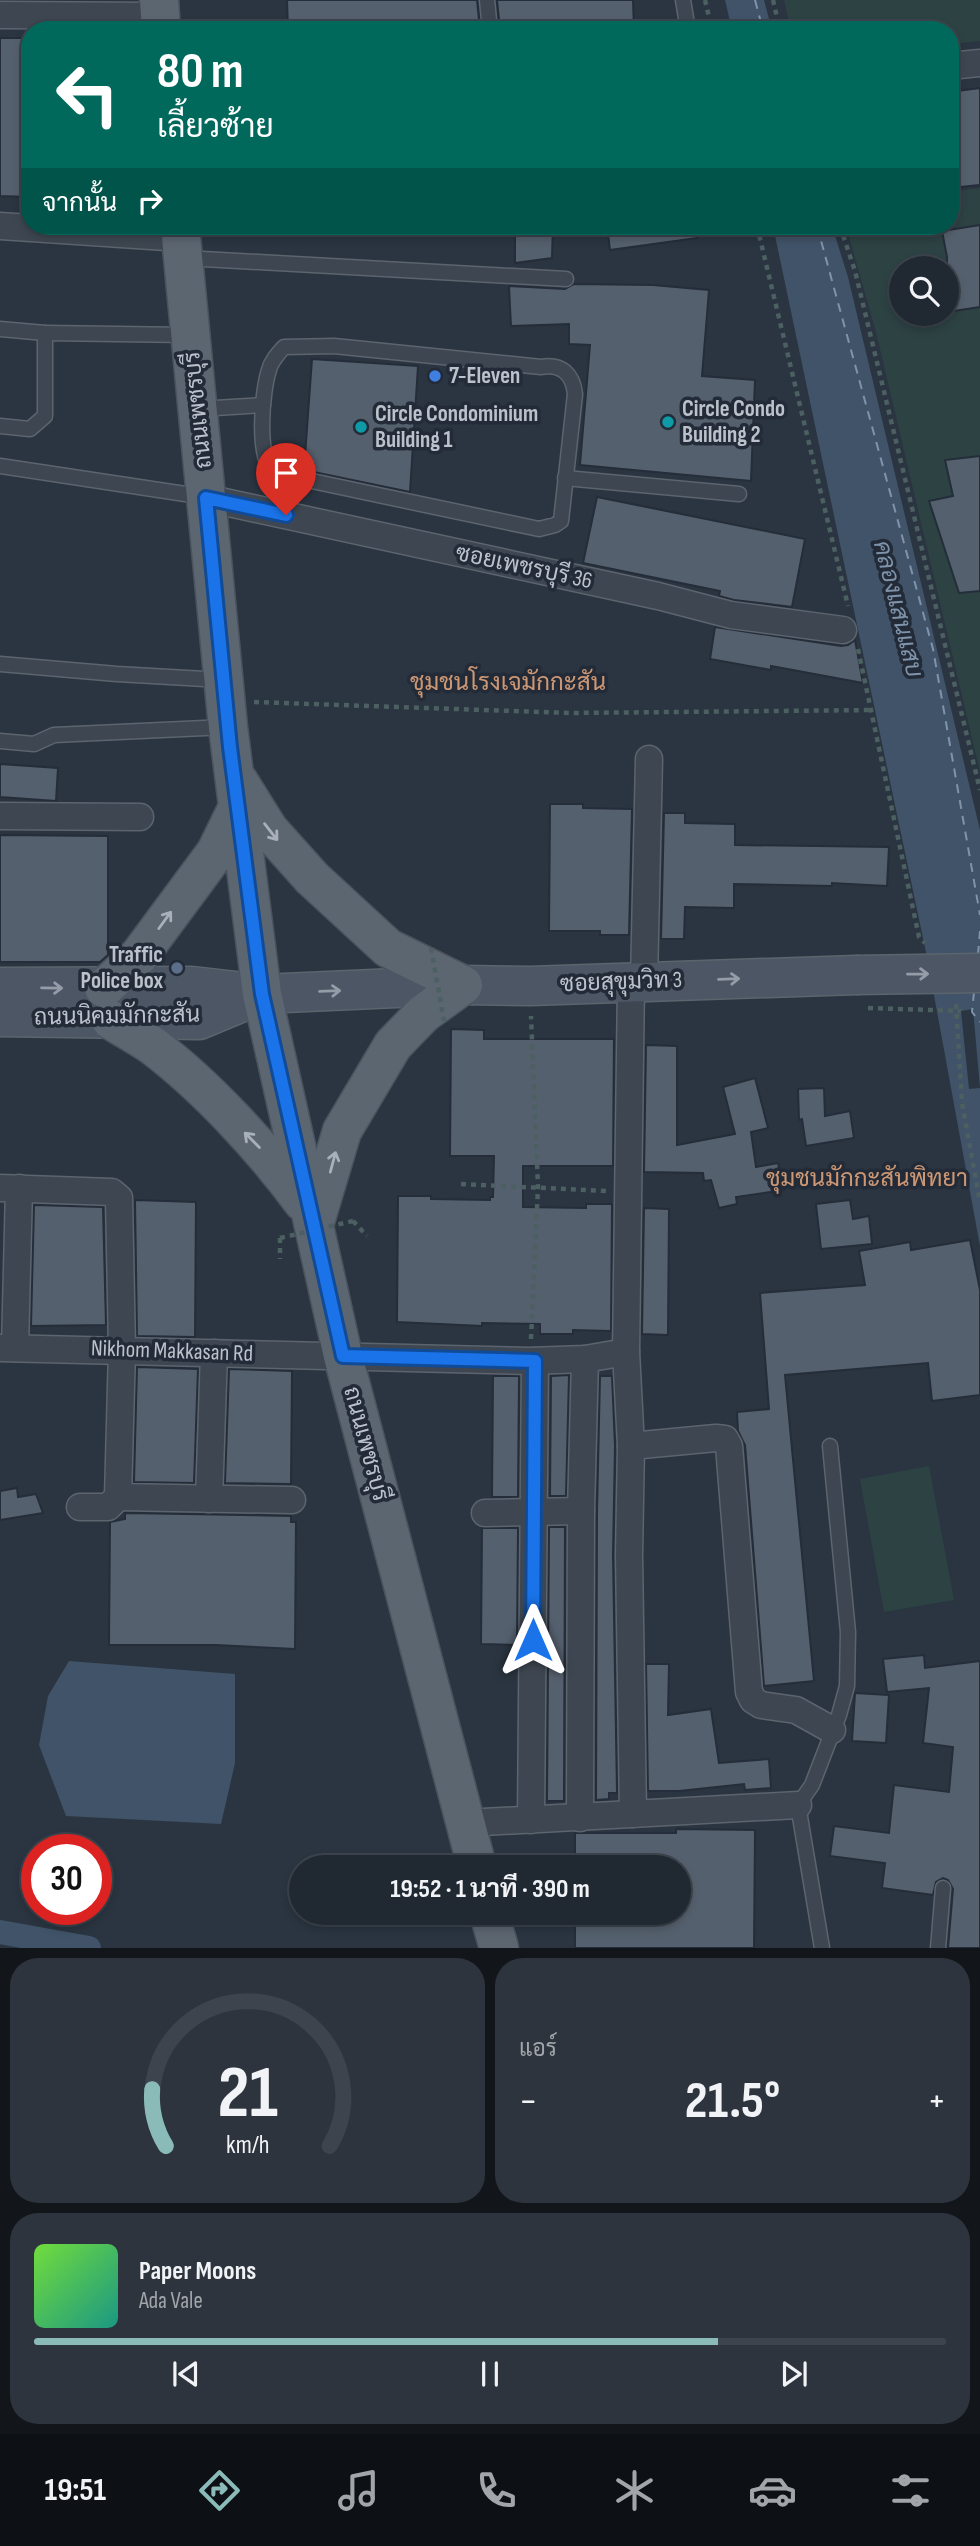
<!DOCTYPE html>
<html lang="th">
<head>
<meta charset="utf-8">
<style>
	body { margin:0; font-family:"Sofia Sans Condensed",Sarabun,sans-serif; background:#2d343d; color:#f1f3f6; height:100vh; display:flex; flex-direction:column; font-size:26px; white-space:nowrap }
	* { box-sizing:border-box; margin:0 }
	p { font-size:23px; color:#a2a6ab }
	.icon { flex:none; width:38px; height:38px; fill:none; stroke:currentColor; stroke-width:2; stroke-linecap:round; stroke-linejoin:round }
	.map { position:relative; height:1948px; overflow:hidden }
	.side { display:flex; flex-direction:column; gap:10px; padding:10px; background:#12161b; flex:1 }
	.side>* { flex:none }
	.guide { position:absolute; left:21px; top:21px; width:938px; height:214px; border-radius:28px; box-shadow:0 4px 10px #0003,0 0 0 2px #3d444d; background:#00695c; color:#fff; overflow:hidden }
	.fabs { position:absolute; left:889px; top:256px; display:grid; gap:14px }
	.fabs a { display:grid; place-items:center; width:70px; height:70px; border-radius:50%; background:#202831; box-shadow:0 4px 10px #0003,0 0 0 2px #3d444d; font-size:35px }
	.speed { position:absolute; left:21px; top:1834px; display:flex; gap:14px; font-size:35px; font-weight:700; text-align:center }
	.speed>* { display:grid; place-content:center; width:91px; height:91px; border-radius:50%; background:#202831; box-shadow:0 4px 10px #0003,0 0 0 2px #3d444d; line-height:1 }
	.speed .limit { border:10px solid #d22; background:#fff; color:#111 }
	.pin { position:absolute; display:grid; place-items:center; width:60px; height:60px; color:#fff; margin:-72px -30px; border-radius:50% 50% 50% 0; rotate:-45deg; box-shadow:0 0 7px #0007 }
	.pin .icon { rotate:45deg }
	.me { position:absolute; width:77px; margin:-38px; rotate:0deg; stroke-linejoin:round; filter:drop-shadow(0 0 5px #0008) }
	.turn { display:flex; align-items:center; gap:24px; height:147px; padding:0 21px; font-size:32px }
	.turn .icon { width:91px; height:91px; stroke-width:2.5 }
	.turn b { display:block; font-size:49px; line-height:60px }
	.then { display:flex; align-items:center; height:66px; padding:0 21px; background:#0003; gap:14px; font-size:26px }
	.big { font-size:52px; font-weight:700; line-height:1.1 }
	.side .tile { flex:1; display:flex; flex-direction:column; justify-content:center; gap:10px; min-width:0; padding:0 24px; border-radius:28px; background:#2d343d }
	.side .dial { align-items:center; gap:0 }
	.dial svg { height:182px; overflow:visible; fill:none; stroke:#3d444d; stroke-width:7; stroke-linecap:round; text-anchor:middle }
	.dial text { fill:#f1f3f6; stroke:none }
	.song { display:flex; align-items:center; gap:21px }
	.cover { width:84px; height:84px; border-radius:10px; background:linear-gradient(135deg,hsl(100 70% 55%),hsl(170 70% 35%)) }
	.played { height:7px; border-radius:4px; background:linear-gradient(90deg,#8bbbb9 75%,#3d444d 75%) }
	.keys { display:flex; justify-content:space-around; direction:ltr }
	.heat { display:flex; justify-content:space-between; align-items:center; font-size:38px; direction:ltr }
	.side .tiles { flex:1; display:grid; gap:10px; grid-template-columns:1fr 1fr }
	.tile:last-child { grid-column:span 2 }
	.trip { position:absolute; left:289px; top:1855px; width:402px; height:70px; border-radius:35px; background:#202831; box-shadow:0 4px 10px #0003,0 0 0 2px #3d444d; font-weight:700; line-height:70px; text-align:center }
	.dock { display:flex; height:112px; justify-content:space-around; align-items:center; background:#0d1014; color:#a2a6ab }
	.dock .icon { width:49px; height:49px }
	.dock .current { color:#8bbbb9 }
	.dock b { font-size:32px; color:#f1f3f6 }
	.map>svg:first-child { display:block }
</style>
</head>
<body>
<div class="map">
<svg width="980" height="1948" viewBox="0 0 980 1948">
	<rect width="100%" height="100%" fill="#2a3541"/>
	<g fill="#2d4243" fill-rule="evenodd">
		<path d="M 784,0 L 980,0 L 980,41 L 950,44 L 950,30 L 791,30 Z"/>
		<path d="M 980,188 L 980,772 L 876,332 L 846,226 L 950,226 L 950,192 ZM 901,268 L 947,268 L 947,313 L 901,313 Z"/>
		<path d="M 929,1466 L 954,1600 L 884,1612 L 860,1479 Z"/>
	</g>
	<g fill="#415368">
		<path d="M 725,0 L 764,0 L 772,30 L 732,30 Z"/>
		<path d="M 773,226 L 832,226 L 848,277 L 980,830 L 980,1246 L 927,957 Z"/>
		<path d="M 69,1661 L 235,1674 L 235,1763 L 221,1824 L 66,1816 L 39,1745 L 48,1696 Z"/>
	</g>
	<path fill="#2a3541" d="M 973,1009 L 980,1088 L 969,1089 L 961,1011 Z"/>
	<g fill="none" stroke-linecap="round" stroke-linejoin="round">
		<path stroke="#415368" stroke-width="24" d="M 0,1932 L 89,1948"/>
		<g stroke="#7f93aa" stroke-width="2" stroke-dasharray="9 7" stroke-linecap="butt">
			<path d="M 755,0 L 763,30"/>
			<path d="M 817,226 L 933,649 L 980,915"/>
			<path d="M 978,955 L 980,931"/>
			<path d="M 974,992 L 972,1012 L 980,1022"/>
		</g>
	</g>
	<g fill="#55606e" stroke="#242d39" stroke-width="2">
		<path d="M 287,0 L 477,0 L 480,30 L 288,30 Z"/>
		<path d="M 497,0 L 633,0 L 634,30 L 500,30 Z"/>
		<path d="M 0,38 L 30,38 L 30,197 L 0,196 Z"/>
		<path d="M 980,88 L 980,185 L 950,188 L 950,92 Z"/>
		<path d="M 980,225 L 980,307 L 947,312 L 947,257 L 942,231 Z"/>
		<path d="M 515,226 L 553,226 L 552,258 L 515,263 Z"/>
		<path d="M 607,226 L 696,226 L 697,238 L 610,250 Z"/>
		<path d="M 574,284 L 653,285 L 709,290 L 702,376 L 755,380 L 751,481 L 580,465 L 590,345 L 569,344 L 569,324 L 511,326 L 509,286 L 565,289 Z"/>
		<path d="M 312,359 L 418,366 L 410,492 L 304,470 Z"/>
		<path d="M 980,456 L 980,591 L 959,593 L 929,501 L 953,496 L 945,460 Z"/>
		<path d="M 597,497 L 805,539 L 792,607 L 734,600 L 719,596 L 720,591 L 583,563 Z"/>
		<path d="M 715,627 L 841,646 L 848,645 L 855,640 L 863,683 L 771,666 L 771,670 L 710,659 Z"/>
		<path d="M 0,764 L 58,768 L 56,801 L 0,797 Z"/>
		<path d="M 550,804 L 583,804 L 583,808 L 632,809 L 629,935 L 600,935 L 600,931 L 549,931 Z"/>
		<path d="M 664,813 L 685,813 L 685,823 L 735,824 L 735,845 L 889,847 L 887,886 L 832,883 L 832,886 L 734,884 L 734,908 L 685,907 L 684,939 L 661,939 Z"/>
		<path d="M 0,835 L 108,836 L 108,955 L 100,962 L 0,962 Z"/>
		<path d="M 451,1029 L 484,1030 L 484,1039 L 614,1039 L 613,1166 L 523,1166 L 523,1207 L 586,1208 L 586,1204 L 612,1204 L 611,1331 L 573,1330 L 573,1334 L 540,1334 L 540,1324 L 482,1323 L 482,1326 L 397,1322 L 398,1196 L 431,1196 L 431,1199 L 490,1200 L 490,1197 L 493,1197 L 494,1156 L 450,1156 Z"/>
		<path d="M 646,1045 L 677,1046 L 677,1145 L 735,1134 L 723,1087 L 755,1078 L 768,1128 L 751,1132 L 756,1167 L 778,1163 L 784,1190 L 736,1197 L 737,1204 L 719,1208 L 711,1180 L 704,1181 L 703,1173 L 644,1172 Z"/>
		<path d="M 824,1088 L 825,1116 L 850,1111 L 854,1138 L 806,1146 L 802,1119 L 799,1120 L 798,1089 Z"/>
		<path d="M 135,1200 L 196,1202 L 195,1337 L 137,1336 Z"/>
		<path d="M 850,1200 L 853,1219 L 869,1216 L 872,1244 L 821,1249 L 816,1204 Z"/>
		<path d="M 34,1205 L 103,1207 L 106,1325 L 31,1326 Z"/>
		<path d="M 644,1208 L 669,1209 L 668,1335 L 642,1334 Z"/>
		<path d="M 970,1240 L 980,1290 L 980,1395 L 932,1401 L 928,1363 L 785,1375 L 814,1681 L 764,1686 L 745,1445 L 738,1431 L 737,1412 L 769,1409 L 760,1293 L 865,1285 L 859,1251 L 910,1242 L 911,1250 Z"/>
		<path d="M 137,1367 L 198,1369 L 194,1483 L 134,1482 Z"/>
		<path d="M 229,1369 L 292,1371 L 291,1484 L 225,1483 Z"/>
		<path d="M 569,1375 L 566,1496 L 550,1496 L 551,1376 Z"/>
		<path d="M 493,1376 L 519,1376 L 518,1497 L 492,1497 Z"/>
		<path d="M 600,1376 L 612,1376 L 615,1446 L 613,1555 L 617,1793 L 609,1793 L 609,1799 L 596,1800 L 597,1511 Z"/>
		<path d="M 17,1488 L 18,1497 L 36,1494 L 43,1513 L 0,1520 L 0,1491 Z"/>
		<path d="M 125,1513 L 291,1516 L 291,1522 L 296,1522 L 295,1649 L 216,1645 L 109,1645 L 110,1522 L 125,1519 Z"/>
		<path d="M 549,1527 L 565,1527 L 564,1801 L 547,1801 Z"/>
		<path d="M 482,1528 L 518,1528 L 517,1645 L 481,1644 Z"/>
		<path d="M 924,1655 L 925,1668 L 980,1661 L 980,1948 L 948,1948 L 953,1889 L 948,1880 L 943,1878 L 936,1882 L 933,1895 L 882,1888 L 885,1863 L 830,1856 L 834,1826 L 889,1833 L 894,1785 L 949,1792 L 953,1747 L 923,1743 L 929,1688 L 887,1692 L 883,1659 Z"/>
		<path d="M 646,1664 L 669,1664 L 668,1715 L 711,1709 L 719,1763 L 769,1759 L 771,1788 L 745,1790 L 744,1784 L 679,1791 L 648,1791 Z"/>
		<path d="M 855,1693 L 889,1695 L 886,1743 L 852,1741 Z"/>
		<path d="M 676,1829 L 755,1830 L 754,1948 L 575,1948 L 575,1913 L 679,1913 L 679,1867 L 575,1867 L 575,1833 L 676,1833 Z"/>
	</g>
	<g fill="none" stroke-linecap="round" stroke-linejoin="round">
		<g stroke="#5c646e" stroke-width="17">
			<g id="lane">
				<path d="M 487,0 L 490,30"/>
				<path d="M 683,0 L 688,30"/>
				<path d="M 185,258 L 566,279"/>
				<path d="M 0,329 L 45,333"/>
				<path d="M 334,346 L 541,367 C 561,363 573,374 575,394 L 561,521 L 555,525 L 539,529 L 274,473 C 256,459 262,391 269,370 C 271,361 278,354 284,347 Z"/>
				<path d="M 199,409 L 263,405"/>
				<path d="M 0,426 L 30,429 L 45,416 L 45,333 L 189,335"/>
				<path d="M 0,466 L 205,497"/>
				<path d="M 565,478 L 739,494"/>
				<path d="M 0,664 L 117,674 L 222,680"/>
				<path d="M 0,741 L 34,744 L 54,735 L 226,727"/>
				<path d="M 822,1948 L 798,1805 L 812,1785 L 839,1715 L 847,1686 L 848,1632 L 830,1446"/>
				<path d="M 938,1948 L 943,1888"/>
			</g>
		</g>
		<g stroke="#5c646e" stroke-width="29">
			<g id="street">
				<path d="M 0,15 L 160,16"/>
				<path d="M 950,66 L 980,63"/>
				<path d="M 0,226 L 181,238"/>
				<path d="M 206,498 L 658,596 L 731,615 L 843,630"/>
				<path d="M 0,816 L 140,817"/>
				<path d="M 644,981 L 649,759"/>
				<path d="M 0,1188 L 112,1192 L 119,1198 L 122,1349 L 118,1497 L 292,1500"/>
				<path d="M 0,1348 L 530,1361 L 585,1359 L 626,1352 L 631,1446 L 629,1555 L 633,1814"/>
				<path d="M 15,1348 L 19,1188"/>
				<path d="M 626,1352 L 631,982"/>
				<path d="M 631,1446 L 716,1438 L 725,1439 L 729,1446 L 749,1692 L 753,1700 L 761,1705 L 796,1710 L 832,1730"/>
				<path d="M 209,1499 L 214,1353"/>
				<path d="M 80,1507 L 108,1507 L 118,1497"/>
				<path d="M 485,1513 L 581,1511"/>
				<path d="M 580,1818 L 581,1511 L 585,1359"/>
				<path d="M 531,1820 L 535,1361"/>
				<path d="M 465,1823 L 798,1805"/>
			</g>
		</g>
		<g stroke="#5c646e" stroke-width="41">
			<g id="secondary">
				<path d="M 0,987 L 192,986 L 262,994 L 463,985 L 530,986 L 856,975"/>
				<path d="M 0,1017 L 199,1020 L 257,996"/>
			</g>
		</g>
		<g stroke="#4a525d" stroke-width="41">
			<g id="primary">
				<path d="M 159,0 L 161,30"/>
				<path d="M 180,226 L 228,727 L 262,994 L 343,1356 L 477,1867"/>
				<path d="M 239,782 L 269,830 L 312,878 L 388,948 L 463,985 L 423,1014 L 393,1045 L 342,1131 L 314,1225"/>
				<path d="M 104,988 L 139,956 L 216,852 L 237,809"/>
				<path d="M 111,1020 C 125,1029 140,1037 153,1046 C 206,1086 264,1149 303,1202"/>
				<path d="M 489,1913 L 499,1948"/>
			</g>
		</g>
		<g stroke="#4c5f61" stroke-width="4.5" stroke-dasharray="5 5" stroke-linecap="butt">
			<path d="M 705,0 L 712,30"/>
			<path d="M 773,0 L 780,30"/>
			<path d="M 757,226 L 848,606"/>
			<path d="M 840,226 L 855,271 L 980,790"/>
			<path d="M 858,649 L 919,937 L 925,943"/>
			<path d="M 254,702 L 571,713 L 873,710"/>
			<path d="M 956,1004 L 962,1103 L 980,1202"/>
			<path d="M 868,1008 L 961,1011"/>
			<path d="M 461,1184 L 606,1191"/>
			<path d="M 353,1221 L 367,1236"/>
			<path d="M 280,1238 L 280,1259"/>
			<path d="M 531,1339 L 538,1187 L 531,1016"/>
		</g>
		<use href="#lane" stroke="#3e4751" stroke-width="14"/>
		<use href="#street" stroke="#3e4751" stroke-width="26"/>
		<use href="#secondary" stroke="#4c5664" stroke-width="38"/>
		<use href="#primary" stroke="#5c6671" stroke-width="38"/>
		<g stroke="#5c646e" stroke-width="41" stroke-linecap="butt">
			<path id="secondary-bridge" d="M 856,975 L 980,973"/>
		</g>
		<g stroke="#4c5f61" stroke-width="4.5" stroke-dasharray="5 5" stroke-linecap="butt">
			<path d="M 431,948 L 444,1021"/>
			<path d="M 280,1238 L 353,1221"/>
		</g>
		<use href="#secondary-bridge" stroke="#4c5664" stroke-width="38"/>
	</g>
	<defs><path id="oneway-shaft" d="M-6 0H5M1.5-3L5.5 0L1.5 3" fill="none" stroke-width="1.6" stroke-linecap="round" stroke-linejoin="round" transform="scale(1.75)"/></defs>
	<g stroke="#a8b0b9">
		<use href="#oneway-shaft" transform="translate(271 832) rotate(52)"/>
		<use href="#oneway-shaft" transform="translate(165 920) rotate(-54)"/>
		<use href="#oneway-shaft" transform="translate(252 1140) rotate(-135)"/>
		<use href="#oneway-shaft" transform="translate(333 1162) rotate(-75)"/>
	</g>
	<g stroke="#949ca7">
		<use href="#oneway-shaft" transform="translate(918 974) rotate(-1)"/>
		<use href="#oneway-shaft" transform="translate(729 979) rotate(-2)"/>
		<use href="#oneway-shaft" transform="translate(52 988) rotate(1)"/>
		<use href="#oneway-shaft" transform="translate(330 991) rotate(-2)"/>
	</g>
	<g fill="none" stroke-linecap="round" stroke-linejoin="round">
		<g stroke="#114b97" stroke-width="18">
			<path id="route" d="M 286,515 L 206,498 L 230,747 L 262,994 L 343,1356 L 535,1361 L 533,1640"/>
		</g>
		<use href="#route" stroke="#1a73e8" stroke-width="12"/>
	</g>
	<circle fill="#3f7fe0" stroke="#222b37" stroke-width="2.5" cx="435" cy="376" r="7"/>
	<g fill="#0f9aa8" stroke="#222b37" stroke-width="2.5">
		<circle cx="668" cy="422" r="7"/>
		<circle cx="361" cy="427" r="7"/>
	</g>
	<circle fill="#5c6f8a" stroke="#222b37" stroke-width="2.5" cx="177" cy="968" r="7"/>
	<g text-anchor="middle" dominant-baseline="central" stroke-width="7" stroke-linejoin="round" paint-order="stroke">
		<g font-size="23" font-weight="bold" fill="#bbc2cb" stroke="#222b37" text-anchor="start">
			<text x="449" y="376">7-Eleven</text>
			<text x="682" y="409">Circle Condo<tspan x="682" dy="26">Building 2</tspan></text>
			<text x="375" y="414">Circle Condominium<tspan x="375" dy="26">Building 1</tspan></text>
			<text x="163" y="955" text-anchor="end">Traffic<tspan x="163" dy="26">Police box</tspan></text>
		</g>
		<g font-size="23" fill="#bbc2cb" stroke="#222b37">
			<text transform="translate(198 410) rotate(-96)">ถนนเพชรบุรี</text>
			<text transform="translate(524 567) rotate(12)">ซอยเพชรบุรี 36</text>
			<text transform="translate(621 982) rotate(-2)">ซอยสุขุมวิท 3</text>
			<text transform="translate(117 1016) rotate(-1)">ถนนนิคมมักกะสัน</text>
			<text transform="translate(172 1351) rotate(2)">Nikhom Makkasan Rd</text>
			<text transform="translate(366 1444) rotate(75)">ถนนเพชรบุรี</text>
		</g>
		<g font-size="24" font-style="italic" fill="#7f93aa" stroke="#222b37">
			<text transform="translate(898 609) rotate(76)">คลองแสนแสบ</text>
		</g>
		<g font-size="24" fill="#cd9774" stroke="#222b37">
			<text x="508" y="682">ชุมชนโรงเจมักกะสัน</text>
			<text x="867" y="1178">ชุมชนมักกะสันพิทยา</text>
		</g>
	</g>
</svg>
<div class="fabs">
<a><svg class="icon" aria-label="search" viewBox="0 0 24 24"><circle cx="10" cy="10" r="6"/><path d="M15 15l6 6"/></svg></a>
</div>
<div class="speed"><div class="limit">30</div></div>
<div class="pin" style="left:286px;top:515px;background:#d93025"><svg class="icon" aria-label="arrive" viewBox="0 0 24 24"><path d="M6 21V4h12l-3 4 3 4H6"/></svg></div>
<svg class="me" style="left:533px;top:1640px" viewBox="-20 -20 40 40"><path d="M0-17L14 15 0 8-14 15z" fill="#1a73e8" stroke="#fff" stroke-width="4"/></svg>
<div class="trip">19:52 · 1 นาที · 390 m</div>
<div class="guide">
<div class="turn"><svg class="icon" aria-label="left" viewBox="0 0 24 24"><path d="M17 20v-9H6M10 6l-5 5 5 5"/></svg><div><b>80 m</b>เลี้ยวซ้าย</div></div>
<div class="then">จากนั้น<svg class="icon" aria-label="right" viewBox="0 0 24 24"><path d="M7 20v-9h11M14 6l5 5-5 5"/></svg></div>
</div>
</div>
<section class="side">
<div class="tiles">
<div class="tile dial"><svg viewBox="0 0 100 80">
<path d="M14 69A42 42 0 1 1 86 69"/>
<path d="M14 69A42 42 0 0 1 8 44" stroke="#8bbbb9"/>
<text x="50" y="56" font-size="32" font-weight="700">21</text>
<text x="50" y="72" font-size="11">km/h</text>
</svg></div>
<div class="tile"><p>แอร์</p>
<div class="heat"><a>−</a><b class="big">21.5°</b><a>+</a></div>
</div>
<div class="tile">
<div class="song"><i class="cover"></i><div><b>Paper Moons</b><p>Ada Vale</p></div></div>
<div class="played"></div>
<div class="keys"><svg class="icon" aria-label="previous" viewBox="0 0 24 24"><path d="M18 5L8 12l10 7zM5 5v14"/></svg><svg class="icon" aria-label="pause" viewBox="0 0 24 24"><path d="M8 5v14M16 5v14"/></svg><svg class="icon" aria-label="next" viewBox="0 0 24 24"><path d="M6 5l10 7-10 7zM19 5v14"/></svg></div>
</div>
</div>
</section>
<nav class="dock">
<b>19:51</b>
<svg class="icon current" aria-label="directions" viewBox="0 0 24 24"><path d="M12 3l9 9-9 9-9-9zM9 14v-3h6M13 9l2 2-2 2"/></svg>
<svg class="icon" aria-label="music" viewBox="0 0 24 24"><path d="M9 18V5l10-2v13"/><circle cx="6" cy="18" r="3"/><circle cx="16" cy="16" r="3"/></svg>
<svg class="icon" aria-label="phone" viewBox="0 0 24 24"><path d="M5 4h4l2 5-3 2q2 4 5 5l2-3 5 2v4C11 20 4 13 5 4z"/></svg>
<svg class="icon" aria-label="climate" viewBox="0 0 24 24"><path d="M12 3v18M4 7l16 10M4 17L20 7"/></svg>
<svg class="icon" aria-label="car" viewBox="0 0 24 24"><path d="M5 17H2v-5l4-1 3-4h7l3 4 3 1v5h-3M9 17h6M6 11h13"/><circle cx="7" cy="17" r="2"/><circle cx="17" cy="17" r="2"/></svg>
<svg class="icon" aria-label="filters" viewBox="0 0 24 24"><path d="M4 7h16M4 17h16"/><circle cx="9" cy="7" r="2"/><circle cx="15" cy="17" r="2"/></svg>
</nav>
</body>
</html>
